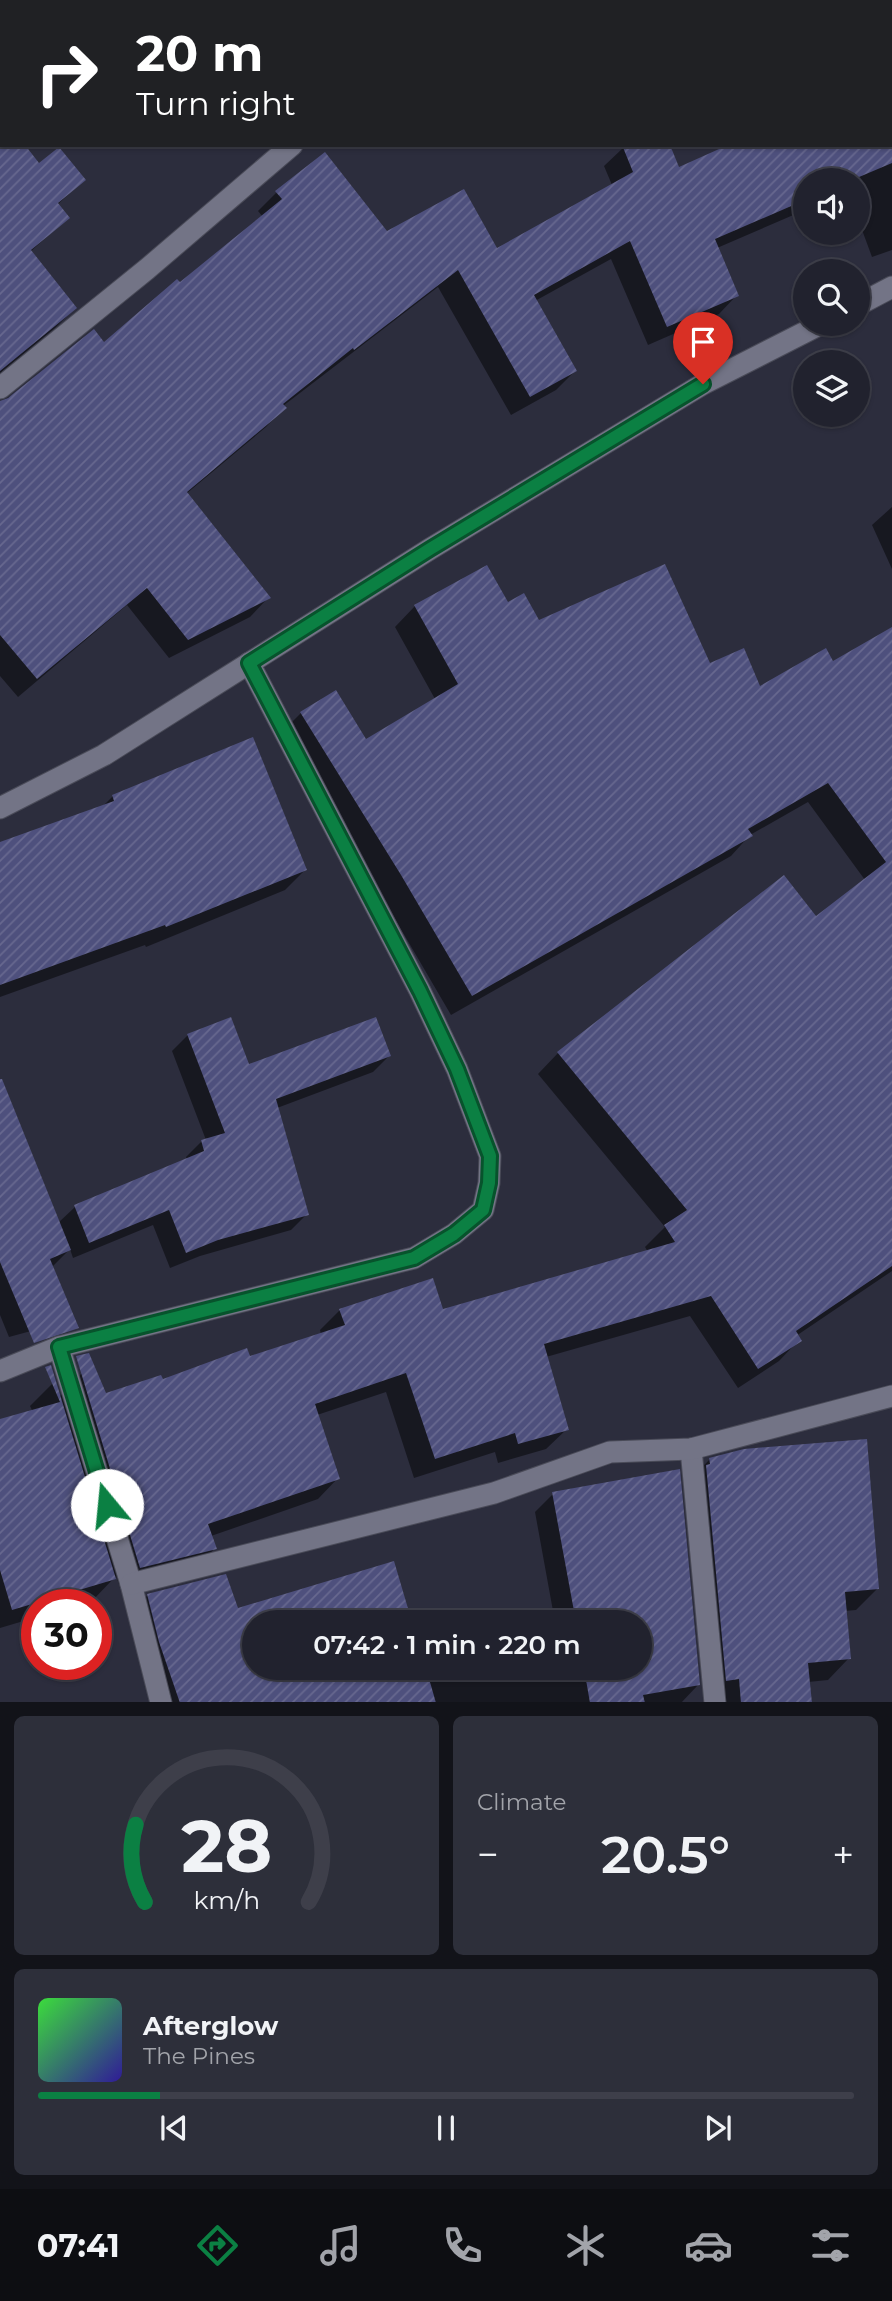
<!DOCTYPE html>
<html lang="en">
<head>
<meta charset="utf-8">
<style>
	body { margin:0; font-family:Montserrat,sans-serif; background:#2d2f3a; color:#f1f3f6; height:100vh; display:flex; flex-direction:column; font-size:26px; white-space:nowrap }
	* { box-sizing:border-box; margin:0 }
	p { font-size:23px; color:#a2a4aa }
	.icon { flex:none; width:38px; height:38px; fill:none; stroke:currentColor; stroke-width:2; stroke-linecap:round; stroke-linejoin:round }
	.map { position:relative; height:1702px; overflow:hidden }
	.details { display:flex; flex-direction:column; gap:14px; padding:14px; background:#121319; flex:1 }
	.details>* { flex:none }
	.guide { position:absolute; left:0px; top:0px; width:892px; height:147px; box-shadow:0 2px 5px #0004,0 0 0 2px #3e3f4a; background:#202124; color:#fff; overflow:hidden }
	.controls { position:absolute; left:793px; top:168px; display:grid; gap:14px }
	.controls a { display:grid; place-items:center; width:77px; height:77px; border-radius:50%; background:#21222e; box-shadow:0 2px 5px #0004,0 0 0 2px #3e3f4a; font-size:35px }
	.speed { position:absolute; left:21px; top:1589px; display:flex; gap:14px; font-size:35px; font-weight:700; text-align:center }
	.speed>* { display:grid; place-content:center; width:91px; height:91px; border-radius:50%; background:#21222e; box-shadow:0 2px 5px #0004,0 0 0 2px #3e3f4a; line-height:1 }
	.speed .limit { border:10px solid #d22; background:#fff; color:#111 }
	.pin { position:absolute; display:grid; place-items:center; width:60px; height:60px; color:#fff; margin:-72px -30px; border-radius:50% 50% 50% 0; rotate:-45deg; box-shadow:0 0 7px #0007 }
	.pin .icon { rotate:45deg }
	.me { position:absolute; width:77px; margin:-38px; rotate:343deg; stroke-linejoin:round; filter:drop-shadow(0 0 5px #0008) }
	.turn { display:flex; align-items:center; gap:24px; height:147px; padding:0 21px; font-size:32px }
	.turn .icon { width:91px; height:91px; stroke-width:2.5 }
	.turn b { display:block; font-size:49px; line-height:60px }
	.big { font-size:52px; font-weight:600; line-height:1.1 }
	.details .tile { flex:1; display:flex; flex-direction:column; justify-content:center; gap:10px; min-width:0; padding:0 24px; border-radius:10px; background:#2d2f3a }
	.details .dial { align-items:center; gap:0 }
	.dial svg { height:182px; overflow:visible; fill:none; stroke:#3e3f4a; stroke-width:7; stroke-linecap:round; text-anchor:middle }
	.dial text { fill:#f1f3f6; stroke:none }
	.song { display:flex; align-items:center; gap:21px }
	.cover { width:84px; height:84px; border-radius:10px; background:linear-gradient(135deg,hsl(120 70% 55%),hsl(250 70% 35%)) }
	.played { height:7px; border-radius:4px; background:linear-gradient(90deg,#0b8043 15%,#3e3f4a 15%) }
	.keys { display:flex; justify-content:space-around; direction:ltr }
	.heat { display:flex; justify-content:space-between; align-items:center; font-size:38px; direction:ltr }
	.details .tiles { flex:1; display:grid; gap:14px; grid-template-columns:1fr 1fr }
	.tile:last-child { grid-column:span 2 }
	.trip { position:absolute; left:242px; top:1610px; width:410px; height:70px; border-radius:35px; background:#21222e; box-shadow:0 2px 5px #0004,0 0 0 2px #3e3f4a; font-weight:600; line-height:70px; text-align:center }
	.tab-bar { display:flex; height:112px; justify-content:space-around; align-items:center; background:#0d0e12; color:#a2a4aa }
	.tab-bar .icon { width:49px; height:49px }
	.tab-bar .selected { color:#0b8043 }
	.tab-bar b { font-size:32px; color:#f1f3f6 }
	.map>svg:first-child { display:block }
</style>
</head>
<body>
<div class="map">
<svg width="892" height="1703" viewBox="0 0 892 1703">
	<defs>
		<pattern id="building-hatch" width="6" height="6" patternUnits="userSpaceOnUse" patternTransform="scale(1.75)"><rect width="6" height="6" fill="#4e507d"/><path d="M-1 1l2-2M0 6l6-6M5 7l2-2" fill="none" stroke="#67688f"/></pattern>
	</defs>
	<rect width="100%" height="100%" fill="#2c2d3d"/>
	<g fill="#0007">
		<path d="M 215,0 L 313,0 L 314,2 L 216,2 Z"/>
		<path d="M 574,0 L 712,0 L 713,2 L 575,2 Z"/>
		<path d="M 892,71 L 892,250 L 872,257 L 858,219 L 858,180 L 805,180 L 805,210 L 717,248 L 737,295 L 719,314 L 648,345 L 611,259 L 535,301 L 575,371 L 556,390 L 511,415 L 438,287 L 283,406 L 284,408 L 266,427 L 186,494 L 268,598 L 250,617 L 169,658 L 127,605 L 18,697 L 0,676 L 0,402 L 104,344 L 263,217 L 258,211 L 276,193 L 387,234 L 496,251 L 612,185 L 604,166 L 623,148 L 629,145 L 678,169 L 891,145 Z"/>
		<path d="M 0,118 L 2,145 L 39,166 L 84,180 L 57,205 L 68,218 L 30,252 L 75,308 L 56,327 L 0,373 Z"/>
		<path d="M 892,507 L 892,569 L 872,525 Z"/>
		<path d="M 507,605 L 538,622 L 709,665 L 759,688 L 833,663 L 892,630 L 892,1271 L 796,1336 L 799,1340 L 779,1361 L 738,1388 L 690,1316 L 546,1357 L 567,1429 L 546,1449 L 498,1463 L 495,1452 L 414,1478 L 386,1392 L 317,1415 L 338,1478 L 318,1499 L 211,1536 L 215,1548 L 195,1569 L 120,1587 L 116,1576 L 92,1601 L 79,1605 L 37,1605 L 37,1617 L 0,1628 L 0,1421 L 33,1412 L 30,1406 L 52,1384 L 55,1383 L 59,1397 L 81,1374 L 94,1369 L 105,1396 L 249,1358 L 321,1334 L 320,1330 L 340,1310 L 442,1312 L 648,1252 L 645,1247 L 665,1227 L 538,1074 L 558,1053 L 783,877 L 816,918 L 865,880 L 808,802 L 750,835 L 731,856 L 451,1015 L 381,895 L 281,733 L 301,713 L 366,741 L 435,699 L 395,627 L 415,606 Z"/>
		<path d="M 113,796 L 305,870 L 285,890 L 146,947 L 145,945 L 0,997 L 0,845 L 102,807 Z"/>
		<path d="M 188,1035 L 248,1066 L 389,1056 L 373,1072 L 277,1108 L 307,1214 L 291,1230 L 200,1256 L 170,1268 L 153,1225 L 73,1258 L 70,1249 L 53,1266 L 53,1325 L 9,1337 L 0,1315 L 0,1122 L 58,1223 L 75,1207 L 187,1160 L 186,1157 L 202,1141 L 206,1140 L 172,1051 Z"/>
		<path d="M 710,1459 L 877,1589 L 856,1610 L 845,1611 L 849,1658 L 828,1680 L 808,1682 L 810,1703 L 719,1703 L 689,1481 Z"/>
		<path d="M 553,1494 L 698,1685 L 681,1703 L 157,1703 L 130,1613 L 148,1595 L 236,1610 L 393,1564 L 410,1622 L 254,1622 L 254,1668 L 424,1668 L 428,1680 L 519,1668 L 639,1668 L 639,1622 L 555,1622 L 535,1512 Z"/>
	</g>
	<g fill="url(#building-hatch)">
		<path d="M 0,115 L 2,145 L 25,145 L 39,163 L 59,147 L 86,180 L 58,203 L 70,218 L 31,250 L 77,308 L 0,371 Z"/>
		<path d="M 622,145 L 670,145 L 679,167 L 728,145 L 892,145 L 892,163 L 852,180 L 805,180 L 805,200 L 715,239 L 739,296 L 667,327 L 630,241 L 534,295 L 577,371 L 530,397 L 458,270 L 354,350 L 353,348 L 283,404 L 287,408 L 187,492 L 271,598 L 188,640 L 147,588 L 37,679 L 0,635 L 0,401 L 8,398 L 94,329 L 104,342 L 177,279 L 180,282 L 282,199 L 275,191 L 325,152 L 387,231 L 464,189 L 497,248 L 633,172 Z"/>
		<path d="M 665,564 L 710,663 L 744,648 L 760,686 L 826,648 L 833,661 L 892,627 L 892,1266 L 796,1331 L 802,1341 L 758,1369 L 711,1296 L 544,1344 L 569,1430 L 518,1444 L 515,1433 L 435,1459 L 406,1373 L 315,1404 L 340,1479 L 208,1524 L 217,1549 L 140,1568 L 76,1356 L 89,1353 L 106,1393 L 161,1375 L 163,1379 L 247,1348 L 250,1356 L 345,1325 L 339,1309 L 433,1278 L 443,1309 L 675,1242 L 664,1225 L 687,1210 L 557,1052 L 784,875 L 816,916 L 886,862 L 828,783 L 748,829 L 753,836 L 472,996 L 401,875 L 300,712 L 336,690 L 366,739 L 458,684 L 414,605 L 487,565 L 508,602 L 524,593 L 539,620 Z"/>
		<path d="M 253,737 L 307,870 L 166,927 L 165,925 L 0,985 L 0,842 L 114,801 L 112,795 Z"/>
		<path d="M 231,1017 L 249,1064 L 376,1017 L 391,1056 L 276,1099 L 309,1215 L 218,1240 L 186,1253 L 169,1210 L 89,1243 L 74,1205 L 204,1151 L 201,1140 L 225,1133 L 187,1034 Z"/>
		<path d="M 0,1079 L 2,1079 L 71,1250 L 50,1259 L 79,1328 L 34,1343 L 0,1262 Z"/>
		<path d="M 51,1365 L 116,1579 L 12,1610 L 0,1570 L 0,1419 L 60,1402 L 45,1367 Z"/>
		<path d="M 867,1439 L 879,1589 L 845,1592 L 851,1659 L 808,1663 L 812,1703 L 741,1703 L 739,1679 L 726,1681 L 706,1465 L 710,1464 L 709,1458 L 744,1449 Z"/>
		<path d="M 680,1469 L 700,1685 L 643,1695 L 645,1703 L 590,1703 L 584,1668 L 639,1668 L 639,1622 L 576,1622 L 552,1492 Z"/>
		<path d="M 394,1561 L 412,1622 L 254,1622 L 254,1668 L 426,1668 L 436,1703 L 180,1703 L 159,1642 L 147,1594 L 226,1574 L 238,1608 Z"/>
	</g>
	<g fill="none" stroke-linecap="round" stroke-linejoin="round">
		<g stroke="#4a4b58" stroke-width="23">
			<g id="minor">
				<path d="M 513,2 L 516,0"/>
				<path d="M 858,305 L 892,287"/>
				<path d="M 0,388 L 147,269 L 292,145"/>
				<path d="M 0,808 L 104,755 L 430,549 L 703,384 L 821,324"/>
				<path d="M 59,1347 L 131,1584 L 161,1703"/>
				<path d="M 0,1371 L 59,1347 L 414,1258 L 454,1234 L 483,1210 L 489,1183 L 490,1156 L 457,1069 L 420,991 L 249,663"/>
				<path d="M 691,1449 L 715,1703"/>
				<path d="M 131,1584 L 494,1493 L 610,1452 L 691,1449 L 892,1396"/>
			</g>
		</g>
		<use href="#minor" stroke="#737486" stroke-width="21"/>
	</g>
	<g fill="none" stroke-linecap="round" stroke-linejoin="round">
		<g stroke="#07532c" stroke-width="18">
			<path id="route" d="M 107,1505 L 59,1347 L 414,1258 L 454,1234 L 483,1210 L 489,1183 L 490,1156 L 457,1069 L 420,991 L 249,663 L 430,549 L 703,384"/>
		</g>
		<use href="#route" stroke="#0b8043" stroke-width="12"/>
	</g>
</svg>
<div class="controls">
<a><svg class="icon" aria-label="sound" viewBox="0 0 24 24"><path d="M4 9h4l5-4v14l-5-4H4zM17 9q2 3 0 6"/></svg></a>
<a><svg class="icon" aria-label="search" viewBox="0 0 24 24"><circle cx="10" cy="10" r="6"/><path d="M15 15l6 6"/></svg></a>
<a><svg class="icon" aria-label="layers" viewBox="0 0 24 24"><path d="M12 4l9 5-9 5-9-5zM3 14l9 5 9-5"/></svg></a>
</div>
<div class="speed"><div class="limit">30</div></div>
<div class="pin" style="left:703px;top:384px;background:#d93025"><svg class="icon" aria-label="arrive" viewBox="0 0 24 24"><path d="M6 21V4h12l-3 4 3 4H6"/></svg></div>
<svg class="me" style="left:107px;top:1505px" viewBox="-20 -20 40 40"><circle r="19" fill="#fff"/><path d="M0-13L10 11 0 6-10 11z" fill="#0b8043"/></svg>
<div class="trip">07:42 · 1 min · 220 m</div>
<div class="guide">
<div class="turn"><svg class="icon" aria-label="right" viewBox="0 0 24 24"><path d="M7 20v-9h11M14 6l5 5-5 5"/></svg><div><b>20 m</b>Turn right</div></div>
</div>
</div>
<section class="details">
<div class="tiles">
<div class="tile dial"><svg viewBox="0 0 100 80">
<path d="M14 69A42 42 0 1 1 86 69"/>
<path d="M14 69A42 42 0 0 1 10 35" stroke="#0b8043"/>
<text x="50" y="56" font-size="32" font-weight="700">28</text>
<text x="50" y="72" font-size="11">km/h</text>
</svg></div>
<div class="tile"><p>Climate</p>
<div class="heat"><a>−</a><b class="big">20.5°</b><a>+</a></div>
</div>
<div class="tile">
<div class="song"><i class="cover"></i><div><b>Afterglow</b><p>The Pines</p></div></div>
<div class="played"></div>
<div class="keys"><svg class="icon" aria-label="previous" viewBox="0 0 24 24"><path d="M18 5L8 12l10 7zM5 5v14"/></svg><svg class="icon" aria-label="pause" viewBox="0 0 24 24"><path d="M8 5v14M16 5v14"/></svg><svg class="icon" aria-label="next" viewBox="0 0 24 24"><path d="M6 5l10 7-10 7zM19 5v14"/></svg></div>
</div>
</div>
</section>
<nav class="tab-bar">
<b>07:41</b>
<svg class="icon selected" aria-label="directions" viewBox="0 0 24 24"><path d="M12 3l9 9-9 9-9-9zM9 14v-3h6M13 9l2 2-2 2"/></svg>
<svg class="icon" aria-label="music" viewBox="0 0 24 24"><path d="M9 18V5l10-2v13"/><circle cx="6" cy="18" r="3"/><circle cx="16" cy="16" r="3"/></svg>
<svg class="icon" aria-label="phone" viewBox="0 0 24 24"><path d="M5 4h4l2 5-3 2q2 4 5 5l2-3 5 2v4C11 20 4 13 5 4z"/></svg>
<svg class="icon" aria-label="climate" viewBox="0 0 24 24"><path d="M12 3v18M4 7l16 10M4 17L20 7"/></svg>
<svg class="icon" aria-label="car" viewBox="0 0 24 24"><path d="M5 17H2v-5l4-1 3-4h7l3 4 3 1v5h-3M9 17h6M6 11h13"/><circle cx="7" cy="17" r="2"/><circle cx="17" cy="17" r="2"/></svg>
<svg class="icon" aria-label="filters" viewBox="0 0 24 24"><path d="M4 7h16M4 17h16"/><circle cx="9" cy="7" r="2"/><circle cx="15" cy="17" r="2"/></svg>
</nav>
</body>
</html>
